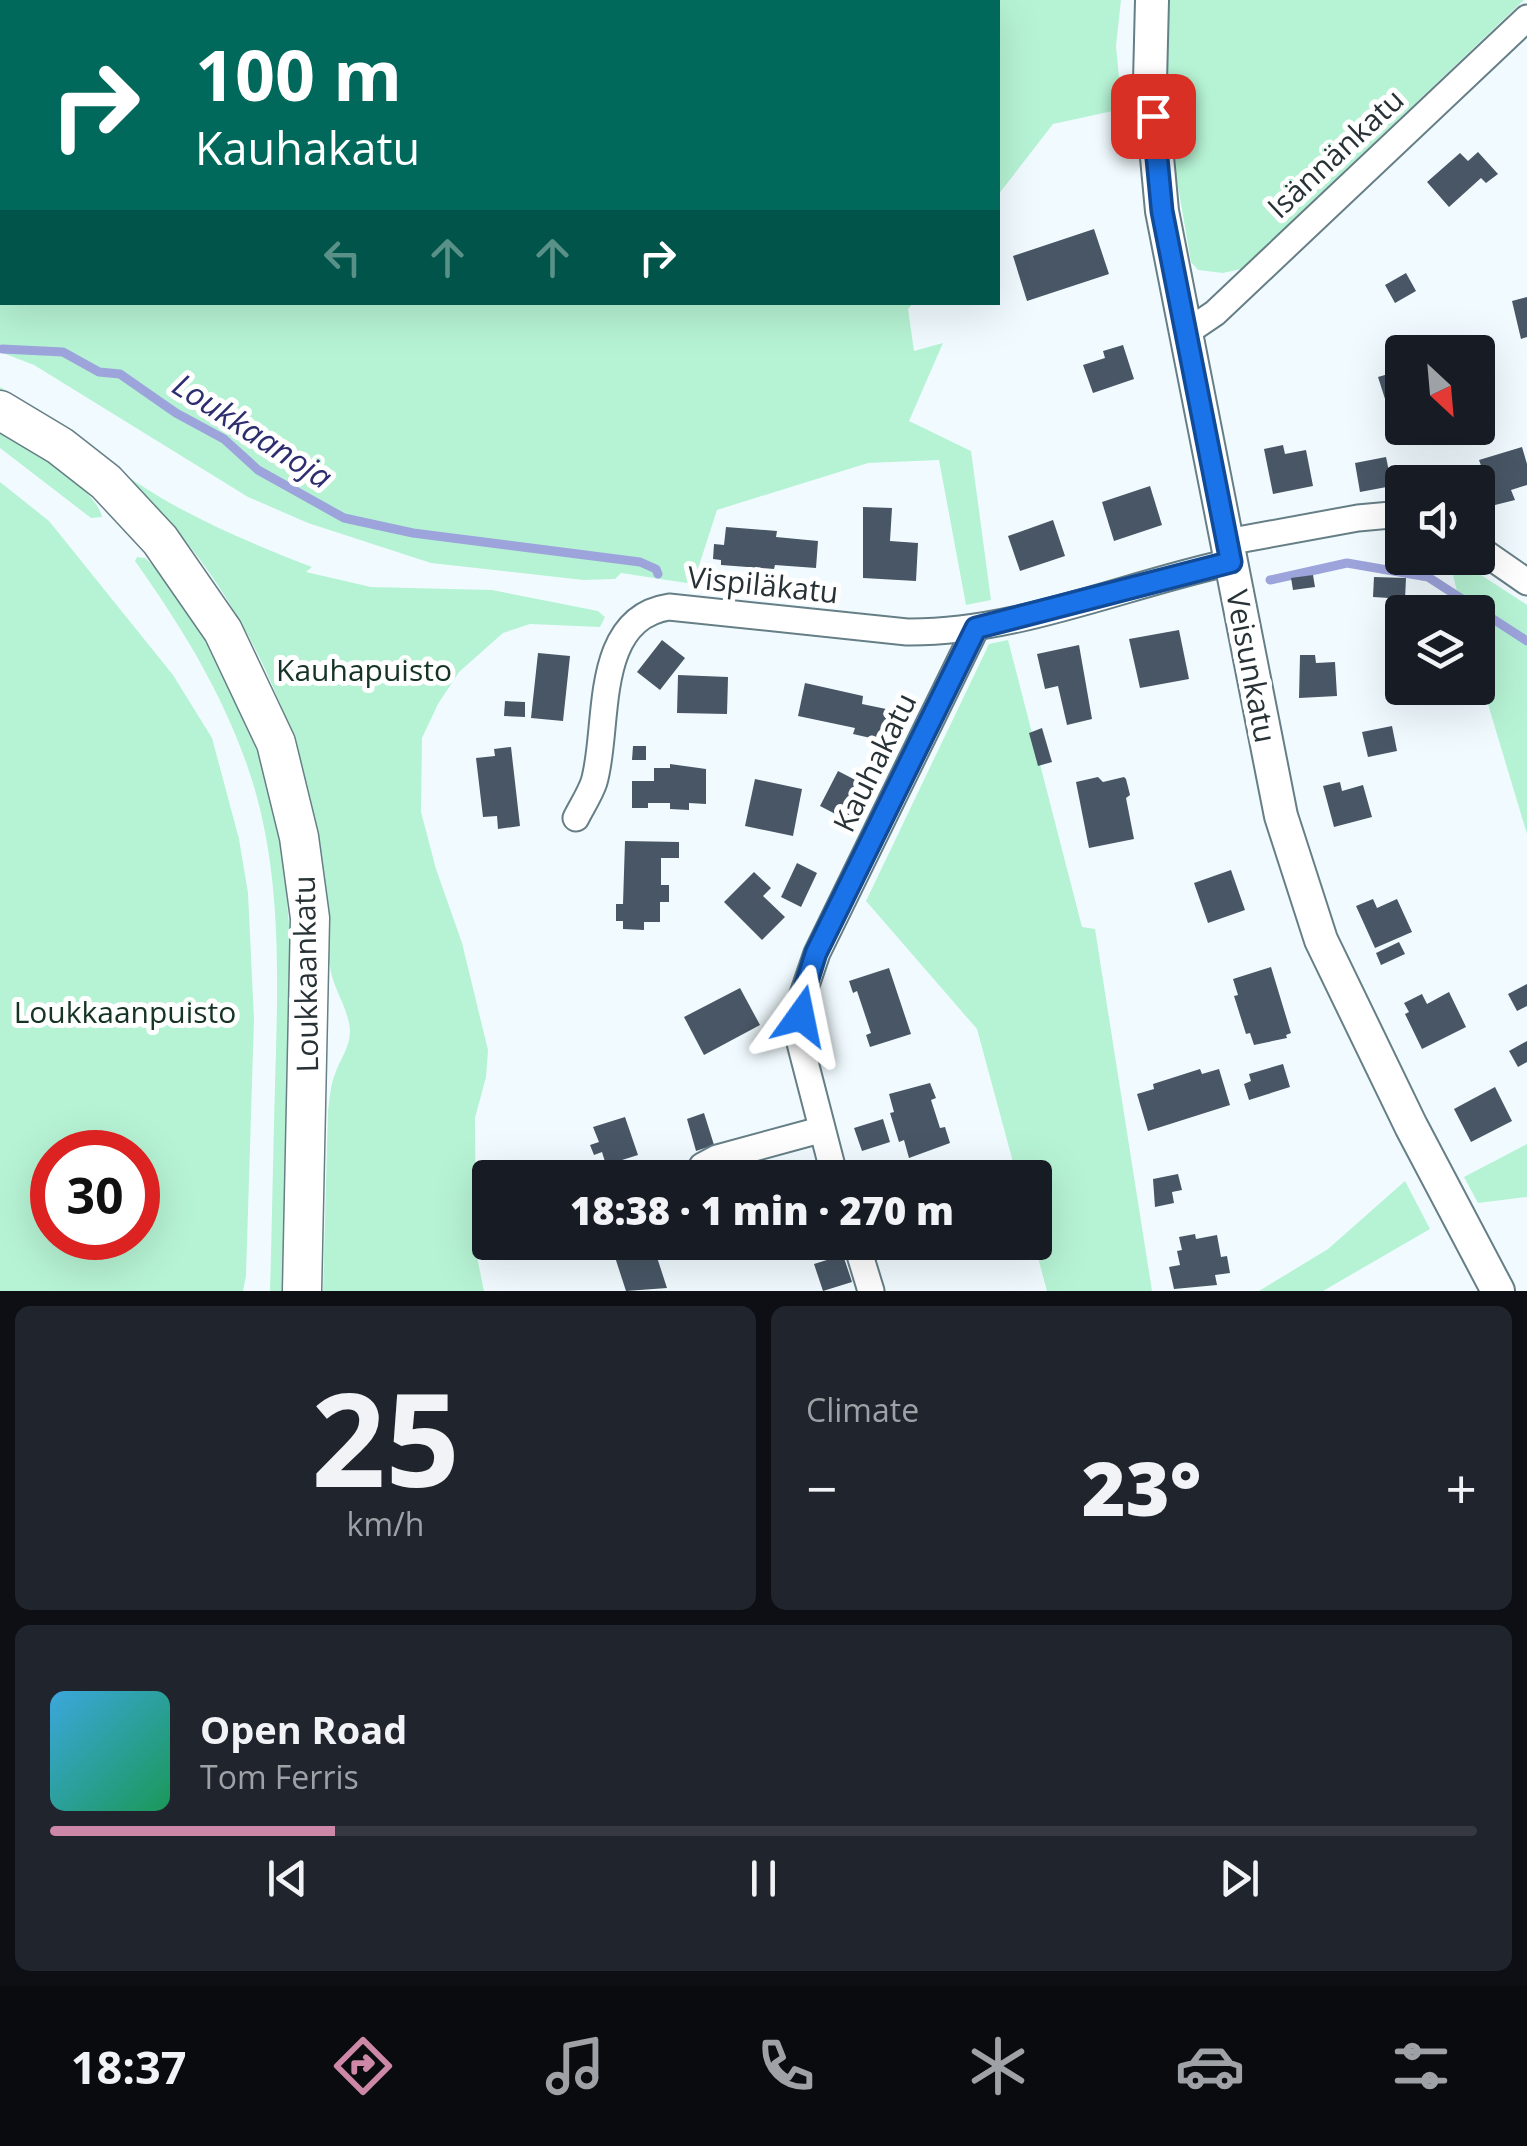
<!DOCTYPE html>
<html lang="en">
<head>
<meta charset="utf-8">
<style>
	body { margin:0; font-family:"Open Sans",sans-serif; background:#20242c; color:#f1f3f6; height:100vh; display:flex; flex-direction:column; font-size:38px; white-space:nowrap }
	* { box-sizing:border-box; margin:0 }
	p { font-size:32px; color:#9ea1a6 }
	.icon { flex:none; width:55px; height:55px; fill:none; stroke:currentColor; stroke-width:2; stroke-linecap:round; stroke-linejoin:round }
	.map { position:relative; height:1291px; overflow:hidden }
	.side { display:flex; flex-direction:column; gap:15px; padding:15px; background:#0d0f14; flex:1 }
	.side>* { flex:none }
	.top-card { position:absolute; left:0px; top:0px; width:1000px; height:305px; box-shadow:0 10px 40px #0002; background:#00695c; color:#fff; overflow:hidden }
	.needle { width:65px; rotate:154deg }
	.fabs { position:absolute; left:1385px; top:335px; display:grid; gap:20px }
	.fabs a { display:grid; place-items:center; width:110px; height:110px; border-radius:10px; background:#171b24; box-shadow:0 10px 40px #0002; font-size:50px }
	.speed { position:absolute; left:30px; top:1130px; display:flex; gap:20px; font-size:50px; font-weight:700; text-align:center }
	.speed>* { display:grid; place-content:center; width:130px; height:130px; border-radius:50%; background:#171b24; box-shadow:0 10px 40px #0002; line-height:1 }
	.speed .limit { border:15px solid #d22; background:#fff; color:#111 }
	.pin { position:absolute; display:grid; place-items:center; width:85px; height:85px; color:#fff; margin:-42px; border-radius:20px; box-shadow:0 5px 15px #0006 }
	.me { position:absolute; width:110px; margin:-55px; rotate:12deg; stroke-linejoin:round; filter:drop-shadow(0 0 8px #0008) }
	.turn { display:flex; align-items:center; gap:35px; height:210px; padding:0 30px; font-size:45px }
	.turn .icon { width:130px; height:130px; stroke-width:2.5 }
	.turn b { display:block; font-size:70px; line-height:85px }
	.lanes { display:flex; align-items:center; height:95px; padding:0 30px; background:#0003; justify-content:center; gap:50px; direction:ltr }
	.lanes .off { opacity:.35 }
	.big { font-size:75px; font-weight:800; line-height:1.1 }
	.side .widget { flex:1; display:flex; flex-direction:column; justify-content:center; gap:15px; min-width:0; padding:0 35px; border-radius:15px; background:#20242c }
	.side .dial { align-items:center; gap:0 }
	.dial b { font-size:130px; line-height:1 }
	.song { display:flex; align-items:center; gap:30px }
	.cover { width:120px; height:120px; border-radius:15px; background:linear-gradient(135deg,hsl(200 70% 55%),hsl(150 70% 35%)) }
	.played { height:10px; border-radius:5px; background:linear-gradient(90deg,#cd87a7 20%,#363941 20%) }
	.keys { display:flex; justify-content:space-around; direction:ltr }
	.heat { display:flex; justify-content:space-between; align-items:center; font-size:55px; direction:ltr }
	.side .tiles { flex:1; display:grid; gap:15px; grid-template-columns:1fr 1fr }
	.widget:last-child { grid-column:span 2 }
	.trip { position:absolute; left:472px; top:1160px; width:580px; height:100px; border-radius:10px; background:#171b24; box-shadow:0 10px 40px #0002; font-weight:800; line-height:100px; text-align:center }
	.dock { display:flex; height:160px; justify-content:space-around; align-items:center; background:#090b0e; color:#9ea1a6 }
	.dock .icon { width:70px; height:70px }
	.dock .active { color:#cd87a7 }
	.dock b { font-size:45px; color:#f1f3f6 }
	.map>svg:first-child { display:block }
</style>
</head>
<body>
<div class="map">
<svg width="1527" height="1291" viewBox="0 0 1527 1291">
	<rect width="100%" height="100%" fill="#f1fbff"/>
	<g fill="#b6f3d4" fill-rule="evenodd">
		<path d="M 0,0 L 1121,0 L 1116,46 L 1122,109 L 1053,124 L 998,195 L 998,2 L 2,2 L 2,302 L 913,303 L 908,309 L 914,351 L 943,343 L 909,421 L 971,451 L 991,600 L 966,605 L 939,460 L 868,463 L 717,510 L 693,584 L 621,573 L 615,579 L 583,580 L 431,563 L 308,523 L 248,497 L 34,365 L 0,352 Z"/>
		<path d="M 1166,0 L 1524,0 L 1241,269 L 1223,273 L 1198,270 L 1191,262 L 1174,163 L 1163,79 Z"/>
		<path d="M 0,387 C 55,420 103,463 158,496 C 207,525 260,547 312,567 L 306,572 L 371,587 L 492,590 L 598,611 L 605,617 L 600,627 L 530,624 L 503,633 L 459,672 L 438,704 L 422,738 L 421,812 L 436,869 L 462,943 L 488,1050 L 486,1077 L 475,1118 L 476,1252 L 484,1291 L 323,1291 L 328,1111 C 330,1098 330,1086 335,1074 C 340,1059 350,1048 350,1031 C 349,1009 333,989 330,967 C 324,922 325,876 317,831 C 296,715 239,594 157,509 C 111,463 56,423 0,391 Z"/>
		<path d="M 0,433 C 27,447 96,488 102,517 L 91,518 L 0,448 Z"/>
		<path d="M 0,482 L 49,521 L 173,675 L 212,738 L 239,839 L 248,893 L 254,1019 L 246,1276 L 243,1291 L 0,1291 ZM 52,1152 L 138,1152 L 138,1238 L 52,1238 Z"/>
		<path d="M 137,557 L 145,558 L 160,572 L 211,650 L 261,760 L 281,837 L 292,956 L 286,1291 L 270,1291 C 272,1222 273,1154 275,1085 C 278,979 283,869 248,768 C 222,692 181,626 135,561 Z"/>
		<path d="M 1455,558 L 1527,605 L 1527,834 L 1478,671 L 1478,612 L 1462,612 L 1453,575 Z"/>
		<path d="M 1008,640 L 1082,927 L 1095,929 L 1152,1291 L 1047,1291 L 1034,1243 L 1035,1178 L 1017,1177 L 977,1029 L 866,901 L 989,644 Z"/>
		<path d="M 1527,1144 L 1527,1197 L 1478,1203 L 1464,1177 Z"/>
		<path d="M 1405,1181 L 1430,1229 L 1323,1291 L 1259,1291 L 1328,1249 Z"/>
	</g>
	<g fill="none" stroke-linecap="round" stroke-linejoin="round">
		<g stroke="#9da4dc" stroke-width="9">
			<path d="M 2,349 L 63,352 L 99,372 L 120,374 L 176,413 L 224,439 L 258,470 L 344,518 L 413,533 L 640,562 L 656,569 L 658,574"/>
			<path d="M 1270,580 L 1347,563 L 1428,577 L 1527,641"/>
		</g>
	</g>
	<g fill="#485665">
		<path d="M 1478,152 L 1498,174 L 1486,183 L 1481,178 L 1449,207 L 1427,182 L 1460,153 L 1468,161 Z"/>
		<path d="M 1094,229 L 1109,274 L 1027,301 L 1013,256 Z"/>
		<path d="M 1406,273 L 1416,291 L 1395,303 L 1385,285 Z"/>
		<path d="M 1527,297 L 1527,337 L 1521,339 L 1512,301 Z"/>
		<path d="M 1123,345 L 1134,379 L 1093,393 L 1083,365 L 1105,358 L 1103,351 Z"/>
		<path d="M 1402,370 L 1402,396 L 1386,402 L 1378,377 Z"/>
		<path d="M 1283,445 L 1285,454 L 1306,450 L 1313,486 L 1273,494 L 1264,449 Z"/>
		<path d="M 1522,447 L 1527,464 L 1527,485 L 1511,490 L 1515,500 L 1495,505 L 1479,460 Z"/>
		<path d="M 1386,457 L 1392,486 L 1360,492 L 1355,463 Z"/>
		<path d="M 1150,486 L 1162,525 L 1114,541 L 1102,502 Z"/>
		<path d="M 863,507 L 892,508 L 890,541 L 918,543 L 916,581 L 863,578 Z"/>
		<path d="M 1053,520 L 1065,556 L 1020,571 L 1008,536 Z"/>
		<path d="M 726,527 L 777,531 L 776,537 L 818,541 L 816,568 L 775,565 L 774,569 L 721,565 L 721,560 L 713,559 L 714,544 L 724,545 Z"/>
		<path d="M 1313,575 L 1315,587 L 1293,590 L 1291,578 Z"/>
		<path d="M 1374,577 L 1406,578 L 1405,599 L 1373,597 Z"/>
		<path d="M 1179,630 L 1189,679 L 1140,688 L 1129,639 Z"/>
		<path d="M 1392,636 L 1402,636 L 1402,674 L 1394,674 Z"/>
		<path d="M 662,640 L 685,658 L 660,690 L 637,672 Z"/>
		<path d="M 1079,645 L 1092,719 L 1067,725 L 1058,686 L 1045,689 L 1037,654 Z"/>
		<path d="M 538,653 L 570,656 L 563,721 L 531,718 Z"/>
		<path d="M 1300,655 L 1315,655 L 1316,663 L 1335,662 L 1337,696 L 1299,698 Z"/>
		<path d="M 678,675 L 728,677 L 727,714 L 677,713 Z"/>
		<path d="M 805,683 L 863,696 L 862,704 L 891,710 L 884,741 L 853,734 L 855,728 L 798,716 Z"/>
		<path d="M 505,701 L 525,702 L 525,717 L 504,716 Z"/>
		<path d="M 1392,726 L 1397,751 L 1368,757 L 1362,732 Z"/>
		<path d="M 1042,728 L 1052,762 L 1038,766 L 1029,733 Z"/>
		<path d="M 633,746 L 646,746 L 646,760 L 632,760 Z"/>
		<path d="M 511,747 L 520,826 L 498,829 L 497,816 L 483,817 L 476,758 L 495,756 L 494,749 Z"/>
		<path d="M 670,764 L 706,769 L 706,804 L 689,803 L 689,810 L 670,809 L 670,803 L 648,803 L 648,808 L 632,808 L 632,781 L 654,781 L 654,768 L 670,768 Z"/>
		<path d="M 838,771 L 871,788 L 853,823 L 820,806 Z"/>
		<path d="M 1098,777 L 1103,782 L 1124,777 L 1126,779 L 1130,795 L 1126,798 L 1134,839 L 1089,848 L 1076,782 Z"/>
		<path d="M 755,779 L 802,789 L 793,836 L 745,826 Z"/>
		<path d="M 1340,782 L 1342,791 L 1363,785 L 1372,817 L 1334,827 L 1323,786 Z"/>
		<path d="M 625,841 L 679,842 L 679,858 L 661,858 L 661,885 L 669,885 L 669,902 L 660,902 L 660,922 L 644,922 L 644,930 L 623,929 L 623,921 L 616,921 L 616,904 L 623,904 Z"/>
		<path d="M 797,863 L 817,873 L 801,907 L 781,897 Z"/>
		<path d="M 1231,870 L 1245,910 L 1208,923 L 1194,883 Z"/>
		<path d="M 754,872 L 771,888 L 763,896 L 785,917 L 762,940 L 724,902 Z"/>
		<path d="M 1373,899 L 1377,908 L 1397,899 L 1412,932 L 1375,948 L 1356,906 Z"/>
		<path d="M 1399,942 L 1405,954 L 1381,965 L 1376,953 Z"/>
		<path d="M 1271,967 L 1291,1033 L 1286,1035 L 1287,1038 L 1254,1045 L 1250,1033 L 1246,1034 L 1234,996 L 1238,995 L 1233,979 Z"/>
		<path d="M 889,968 L 911,1034 L 870,1047 L 866,1035 L 871,1033 L 857,991 L 853,993 L 849,981 Z"/>
		<path d="M 1527,984 L 1527,1006 L 1517,1011 L 1508,994 Z"/>
		<path d="M 740,988 L 760,1025 L 704,1055 L 684,1017 Z"/>
		<path d="M 1449,992 L 1466,1027 L 1422,1049 L 1405,1014 L 1409,1012 L 1404,1003 L 1422,994 L 1427,1004 Z"/>
		<path d="M 1527,1041 L 1527,1062 L 1518,1067 L 1509,1051 Z"/>
		<path d="M 1283,1064 L 1290,1087 L 1249,1100 L 1244,1084 L 1251,1081 L 1249,1074 Z"/>
		<path d="M 1200,1069 L 1202,1074 L 1219,1069 L 1230,1105 L 1148,1131 L 1137,1094 L 1154,1089 L 1153,1084 Z"/>
		<path d="M 930,1083 L 936,1098 L 931,1100 L 940,1128 L 945,1127 L 950,1143 L 909,1158 L 904,1140 L 899,1142 L 890,1113 L 894,1112 L 889,1094 Z"/>
		<path d="M 1495,1087 L 1512,1121 L 1471,1142 L 1454,1109 Z"/>
		<path d="M 704,1113 L 714,1145 L 696,1151 L 687,1119 Z"/>
		<path d="M 625,1117 L 638,1155 L 606,1165 L 602,1152 L 594,1155 L 590,1145 L 599,1142 L 593,1127 Z"/>
		<path d="M 883,1119 L 890,1142 L 862,1151 L 854,1128 Z"/>
		<path d="M 1178,1174 L 1182,1190 L 1172,1192 L 1174,1203 L 1155,1207 L 1153,1179 Z"/>
		<path d="M 1195,1234 L 1196,1239 L 1217,1235 L 1221,1257 L 1227,1256 L 1230,1273 L 1215,1275 L 1217,1285 L 1174,1289 L 1169,1267 L 1180,1265 L 1177,1251 L 1182,1250 L 1179,1237 Z"/>
		<path d="M 638,1242 L 652,1242 L 667,1288 L 626,1291 L 613,1251 Z"/>
		<path d="M 672,1242 L 718,1242 L 718,1243 L 677,1257 Z"/>
		<path d="M 937,1242 L 978,1242 L 978,1243 L 942,1257 Z"/>
		<path d="M 843,1255 L 852,1282 L 823,1291 L 814,1264 Z"/>
	</g>
	<g fill="none" stroke-linecap="round" stroke-linejoin="round">
		<g stroke="#667e86" stroke-width="29">
			<g id="minor">
				<path d="M 1187,332 L 1215,313 L 1527,18"/>
				<path d="M 1227,542 L 1358,518 L 1402,514"/>
				<path d="M 1478,548 L 1527,582"/>
				<path d="M 576,818 C 582,806 590,794 594,782 C 610,728 591,619 669,607 L 907,632 C 1017,633 1124,585 1231,562"/>
				<path d="M 696,1178 L 702,1166 L 717,1158 L 820,1130"/>
				<path d="M 835,1178 L 799,1039 L 803,994 L 817,953 L 976,628"/>
				<path d="M 856,1242 L 871,1291"/>
			</g>
		</g>
		<g stroke="#667e86" stroke-width="36">
			<path id="tertiary" d="M 1152,0 L 1150,82 L 1162,211 L 1281,816 L 1321,940 L 1411,1126 L 1498,1291"/>
		</g>
		<g stroke="#667e86" stroke-width="41">
			<path id="secondary" d="M 0,410 L 60,446 L 106,482 L 160,540 L 223,631 L 276,743 L 299,837 L 310,918 L 302,1291"/>
		</g>
		<use href="#minor" stroke="#fff" stroke-width="25"/>
		<use href="#tertiary" stroke="#fff" stroke-width="32"/>
		<use href="#secondary" stroke="#fff" stroke-width="38"/>
	</g>
	<g fill="none" stroke-linecap="round" stroke-linejoin="round">
		<g stroke="#114b97" stroke-width="25">
			<path id="route" d="M 801,1016 L 803,994 L 816,953 L 976,628 L 1231,562 L 1162,211 L 1153,116"/>
		</g>
		<use href="#route" stroke="#1a73e8" stroke-width="18"/>
	</g>
	<g text-anchor="middle" dominant-baseline="central" stroke-width="10" stroke-linejoin="round" paint-order="stroke">
		<g font-size="30" fill="#283236" stroke="#fff">
			<text transform="translate(1335 153) rotate(-43)">Isännänkatu</text>
			<text transform="translate(763 584) rotate(6)">Vispiläkatu</text>
			<text transform="translate(1252 666) rotate(79)">Veisunkatu</text>
			<text transform="translate(874 762) rotate(-64)">Kauhakatu</text>
			<text transform="translate(305 974) rotate(-91)">Loukkaankatu</text>
		</g>
		<g font-size="30" fill="#153426" stroke="#fff">
			<text x="364" y="669">Kauhapuisto</text>
			<text x="125" y="1011">Loukkaanpuisto</text>
		</g>
		<g font-size="32" font-style="italic" fill="#2d2d6f" stroke="#fff">
			<text transform="translate(253 430) rotate(33)">Loukkaanoja</text>
		</g>
	</g>
</svg>
<div class="fabs">
<a><svg class="needle" viewBox="-14 -14 28 28"><path d="M0-13l5 13h-10z" fill="#e53935"/><path d="M0 13l5-13h-10z" fill="#9ea1a6"/></svg></a>
<a><svg class="icon" aria-label="sound" viewBox="0 0 24 24"><path d="M4 9h4l5-4v14l-5-4H4zM17 9q2 3 0 6"/></svg></a>
<a><svg class="icon" aria-label="layers" viewBox="0 0 24 24"><path d="M12 4l9 5-9 5-9-5zM3 14l9 5 9-5"/></svg></a>
</div>
<div class="speed"><div class="limit">30</div></div>
<div class="pin" style="left:1153px;top:116px;background:#d93025"><svg class="icon" aria-label="arrive" viewBox="0 0 24 24"><path d="M6 21V4h12l-3 4 3 4H6"/></svg></div>
<svg class="me" style="left:801px;top:1016px" viewBox="-20 -20 40 40"><path d="M0-17L14 15 0 8-14 15z" fill="#1a73e8" stroke="#fff" stroke-width="4"/></svg>
<div class="trip">18:38 · 1 min · 270 m</div>
<div class="top-card">
<div class="turn"><svg class="icon" aria-label="right" viewBox="0 0 24 24"><path d="M7 20v-9h11M14 6l5 5-5 5"/></svg><div><b>100 m</b>Kauhakatu</div></div>
<div class="lanes"><svg class="icon off" aria-label="left" viewBox="0 0 24 24"><path d="M17 20v-9H6M10 6l-5 5 5 5"/></svg><svg class="icon off" aria-label="ahead" viewBox="0 0 24 24"><path d="M12 20V5M6 11l6-6 6 6"/></svg><svg class="icon off" aria-label="ahead" viewBox="0 0 24 24"><path d="M12 20V5M6 11l6-6 6 6"/></svg><svg class="icon" aria-label="right" viewBox="0 0 24 24"><path d="M7 20v-9h11M14 6l5 5-5 5"/></svg></div>
</div>
</div>
<section class="side">
<div class="tiles">
<div class="widget dial"><b>25</b><p>km/h</p></div>
<div class="widget"><p>Climate</p>
<div class="heat"><a>−</a><b class="big">23°</b><a>+</a></div>
</div>
<div class="widget">
<div class="song"><i class="cover"></i><div><b>Open Road</b><p>Tom Ferris</p></div></div>
<div class="played"></div>
<div class="keys"><svg class="icon" aria-label="previous" viewBox="0 0 24 24"><path d="M18 5L8 12l10 7zM5 5v14"/></svg><svg class="icon" aria-label="pause" viewBox="0 0 24 24"><path d="M8 5v14M16 5v14"/></svg><svg class="icon" aria-label="next" viewBox="0 0 24 24"><path d="M6 5l10 7-10 7zM19 5v14"/></svg></div>
</div>
</div>
</section>
<nav class="dock">
<b>18:37</b>
<svg class="icon active" aria-label="directions" viewBox="0 0 24 24"><path d="M12 3l9 9-9 9-9-9zM9 14v-3h6M13 9l2 2-2 2"/></svg>
<svg class="icon" aria-label="music" viewBox="0 0 24 24"><path d="M9 18V5l10-2v13"/><circle cx="6" cy="18" r="3"/><circle cx="16" cy="16" r="3"/></svg>
<svg class="icon" aria-label="phone" viewBox="0 0 24 24"><path d="M5 4h4l2 5-3 2q2 4 5 5l2-3 5 2v4C11 20 4 13 5 4z"/></svg>
<svg class="icon" aria-label="climate" viewBox="0 0 24 24"><path d="M12 3v18M4 7l16 10M4 17L20 7"/></svg>
<svg class="icon" aria-label="car" viewBox="0 0 24 24"><path d="M5 17H2v-5l4-1 3-4h7l3 4 3 1v5h-3M9 17h6M6 11h13"/><circle cx="7" cy="17" r="2"/><circle cx="17" cy="17" r="2"/></svg>
<svg class="icon" aria-label="filters" viewBox="0 0 24 24"><path d="M4 7h16M4 17h16"/><circle cx="9" cy="7" r="2"/><circle cx="15" cy="17" r="2"/></svg>
</nav>
</body>
</html>
